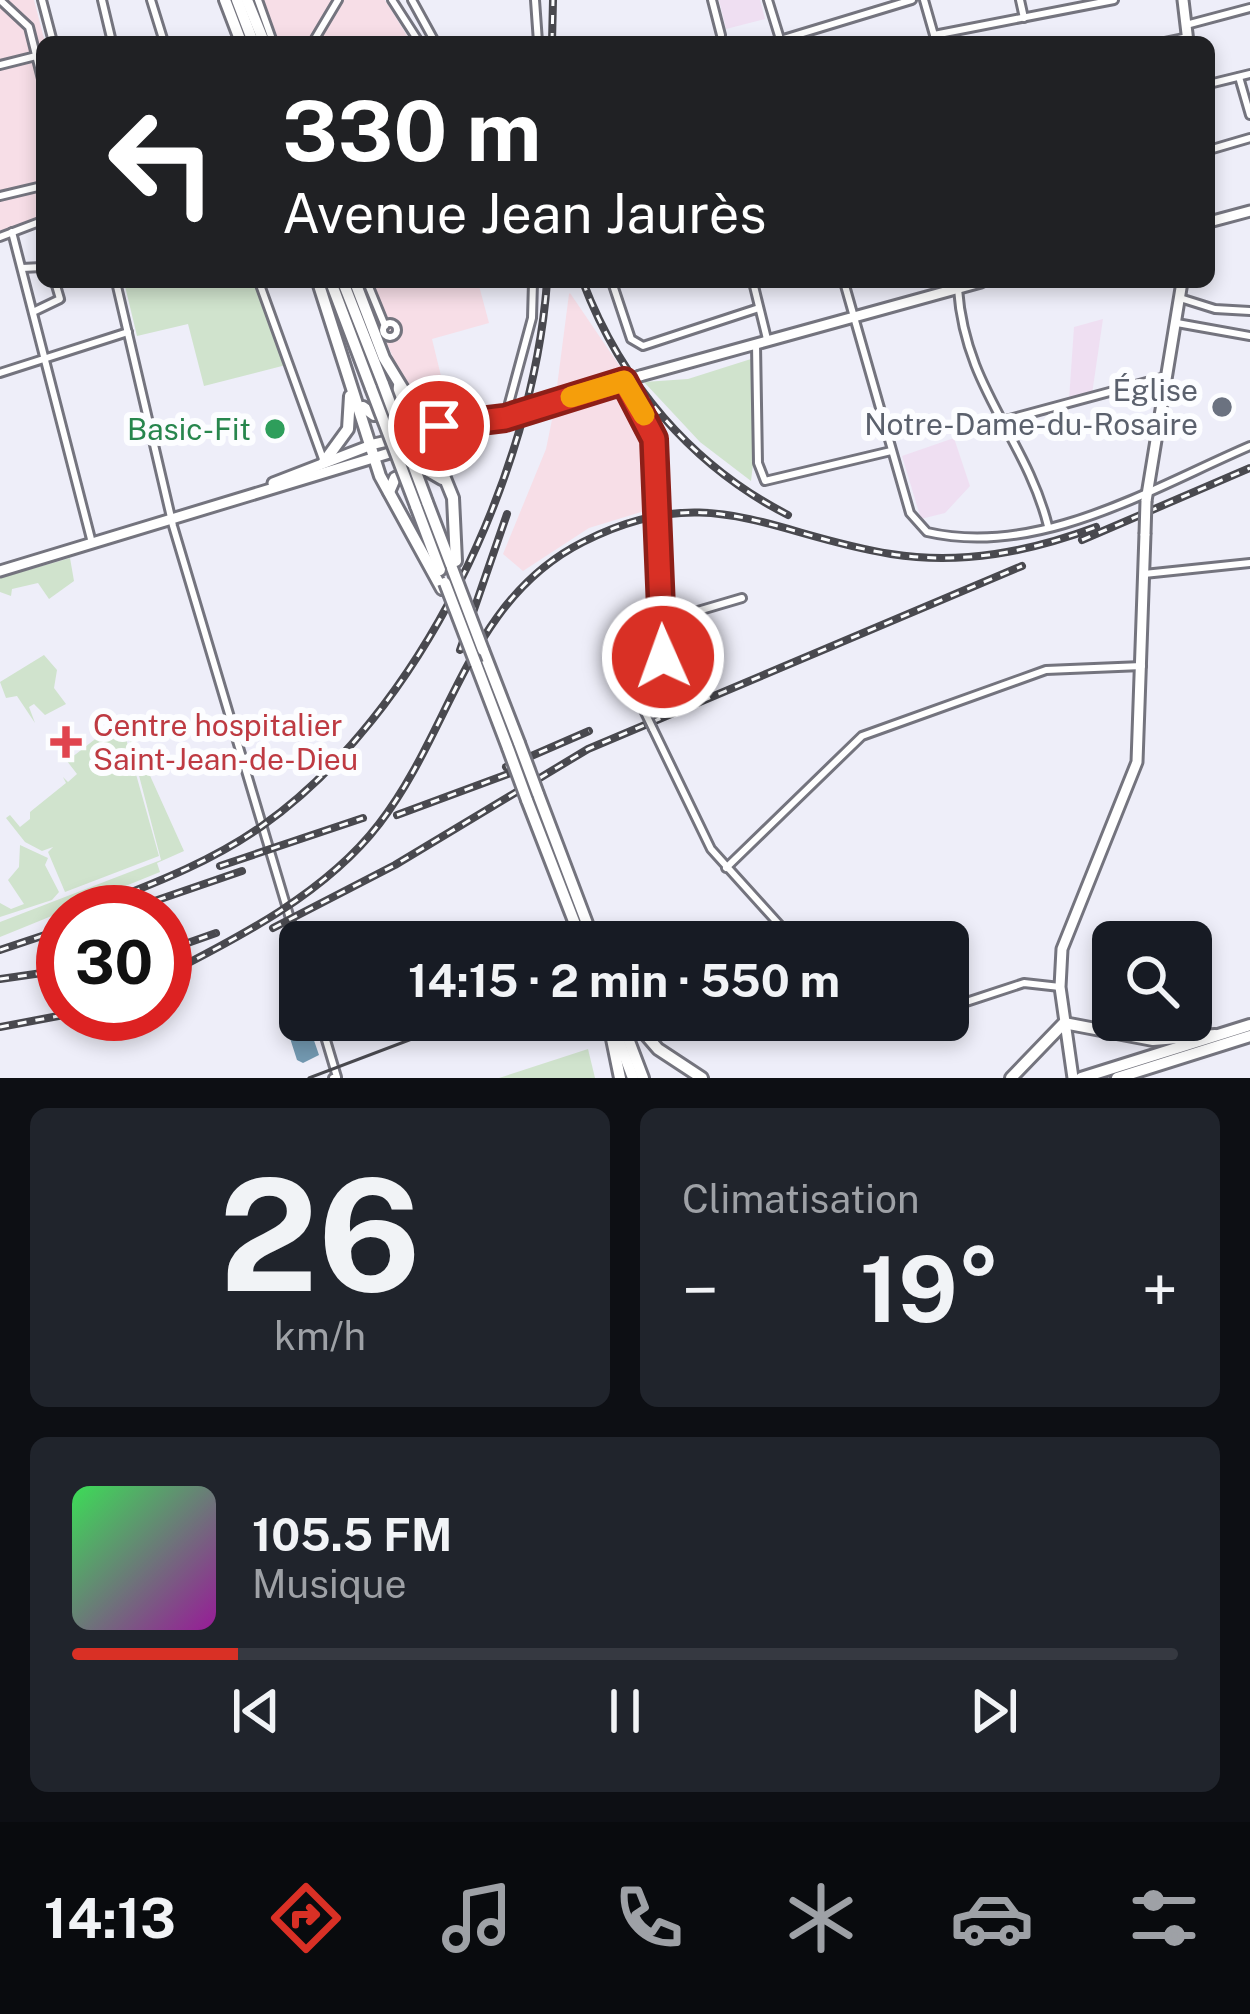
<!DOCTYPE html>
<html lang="fr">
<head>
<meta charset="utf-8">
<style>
	body { margin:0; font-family:"Public Sans",sans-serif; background:#20242c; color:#f1f3f6; height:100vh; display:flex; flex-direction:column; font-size:45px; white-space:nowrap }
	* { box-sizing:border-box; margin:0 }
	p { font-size:39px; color:#9ea1a6 }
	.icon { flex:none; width:66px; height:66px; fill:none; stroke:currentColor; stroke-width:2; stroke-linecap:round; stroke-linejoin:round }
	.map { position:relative; height:1078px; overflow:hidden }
	.panel { display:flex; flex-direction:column; gap:30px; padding:30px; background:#0d0f14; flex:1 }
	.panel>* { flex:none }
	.banner { position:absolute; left:36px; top:36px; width:1179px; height:252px; border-radius:18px; box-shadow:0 6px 18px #0003; background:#202124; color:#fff; overflow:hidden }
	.tools { position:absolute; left:1092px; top:921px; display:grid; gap:24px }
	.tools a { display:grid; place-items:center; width:120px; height:120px; border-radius:18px; background:#171b24; box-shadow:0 6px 18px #0003; font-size:60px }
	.speed { position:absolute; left:36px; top:885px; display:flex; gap:24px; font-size:60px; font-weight:700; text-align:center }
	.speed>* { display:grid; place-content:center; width:156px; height:156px; border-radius:50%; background:#171b24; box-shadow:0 6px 18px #0003; line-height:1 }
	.speed .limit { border:18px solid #d22; background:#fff; color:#111 }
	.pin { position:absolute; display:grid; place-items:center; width:102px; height:102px; color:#fff; margin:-51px; border:6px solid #fff; border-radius:50%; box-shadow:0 3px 12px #0007 }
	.me { position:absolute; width:132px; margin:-66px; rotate:358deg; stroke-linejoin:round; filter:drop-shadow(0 0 9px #0008) }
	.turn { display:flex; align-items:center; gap:42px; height:252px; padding:0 48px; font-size:54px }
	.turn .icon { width:156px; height:156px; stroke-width:2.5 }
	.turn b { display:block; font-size:84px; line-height:102px }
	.big { font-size:90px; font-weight:700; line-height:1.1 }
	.panel .card { flex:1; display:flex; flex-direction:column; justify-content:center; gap:18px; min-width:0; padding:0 42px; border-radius:18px; background:#20242c }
	.panel .dial { align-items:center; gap:0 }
	.dial b { font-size:156px; line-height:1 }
	.song { display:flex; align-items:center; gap:36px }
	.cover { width:144px; height:144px; border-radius:18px; background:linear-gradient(135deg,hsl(130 70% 55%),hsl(300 70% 35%)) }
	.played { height:12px; border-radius:6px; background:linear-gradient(90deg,#d93025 15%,#363941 15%) }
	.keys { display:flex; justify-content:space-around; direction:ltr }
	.heat { display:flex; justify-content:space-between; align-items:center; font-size:66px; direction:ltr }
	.panel .tiles { flex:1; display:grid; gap:30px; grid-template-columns:1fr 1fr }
	.card:last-child { grid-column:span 2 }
	.trip { position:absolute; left:279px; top:921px; width:690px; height:120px; border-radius:18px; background:#171b24; box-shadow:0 6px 18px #0003; font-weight:700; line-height:120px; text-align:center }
	.dock { display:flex; height:192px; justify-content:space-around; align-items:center; background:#090b0e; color:#9ea1a6 }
	.dock .icon { width:84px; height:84px }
	.dock .selected { color:#d93025 }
	.dock b { font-size:54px; color:#f1f3f6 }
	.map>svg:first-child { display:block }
</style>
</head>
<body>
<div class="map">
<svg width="1250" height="1078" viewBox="0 0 1250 1078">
	<rect width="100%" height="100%" fill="#eeeef9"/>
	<g fill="#f7dee7">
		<path d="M 0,0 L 34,0 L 45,42 L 42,217 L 0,231 Z"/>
		<path d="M 253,0 L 385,0 L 411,42 L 268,42 Z"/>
		<path d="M 360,282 L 478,282 L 489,323 L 432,339 L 450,413 L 406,387 Z"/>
		<path d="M 570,293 L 625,374 L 556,394 L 569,294 Z"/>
		<path d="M 618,391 L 648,434 L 651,509 L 589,528 L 523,571 L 503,554 L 546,449 L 554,410 Z"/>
	</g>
	<g fill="#efdff2">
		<path d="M 719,0 L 760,0 L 765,19 L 726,29 Z"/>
		<path d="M 1103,319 L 1092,394 L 1069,400 L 1074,327 Z"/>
		<path d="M 954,438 L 970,486 L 945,513 L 921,519 L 902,456 Z"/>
	</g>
	<g fill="#d0e3cd">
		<path d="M 124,282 L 255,282 L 286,365 L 204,386 L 188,324 L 137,336 Z"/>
		<path d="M 751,359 L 753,464 L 751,481 L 700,442 L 644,382 L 688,379 Z"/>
		<path d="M 70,558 L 74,581 L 49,599 L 38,583 L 12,589 L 11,596 L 0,592 L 0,578 Z"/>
		<path d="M 44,655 L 57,670 L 54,688 L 66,704 L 45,715 L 34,704 L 29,707 L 35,723 L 17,696 L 6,698 L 0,682 Z"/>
		<path d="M 124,718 L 184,851 L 157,863 L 160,872 L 0,937 L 0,922 L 161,860 Z"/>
		<path d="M 112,726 L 123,728 L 159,856 L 65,892 L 48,852 L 53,847 L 42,851 L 25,842 L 6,818 L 10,815 L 20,827 L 30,819 L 30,812 L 66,783 L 63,777 L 68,782 L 77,774 L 67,761 Z"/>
		<path d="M 20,845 L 48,858 L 45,865 L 59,892 L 52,900 L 0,917 L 0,903 L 11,909 L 24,904 L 8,880 L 19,867 Z"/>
		<path d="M 659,1020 L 764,1020 C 725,1032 689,1056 659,1020 Z"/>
		<path d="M 588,1049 L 595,1078 L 499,1078 Z"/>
	</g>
	<path fill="#7399b1" d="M 298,997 L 300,1020 L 307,1020 L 319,1055 L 303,1063 L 297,1060 L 279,1004 Z"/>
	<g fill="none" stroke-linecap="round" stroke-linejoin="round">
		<g stroke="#74747e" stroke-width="12">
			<g id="minor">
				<path d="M 0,0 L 29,27 L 42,79"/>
				<path d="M 42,0 L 53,42"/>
				<path d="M 102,0 L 112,42"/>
				<path d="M 151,0 L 164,42"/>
				<path d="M 258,0 L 273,42"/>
				<path d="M 392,0 L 419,42"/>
				<path d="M 412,0 L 435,42"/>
				<path d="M 535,0 L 538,42"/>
				<path d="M 712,0 L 721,35"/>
				<path d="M 768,0 L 780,39"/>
				<path d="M 924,0 L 936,42"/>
				<path d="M 1020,0 L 1024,18"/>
				<path d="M 1186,25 L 1250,8"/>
				<path d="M 934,35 L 1114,0"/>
				<path d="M 780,40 L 912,0"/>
				<path d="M 313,42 L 338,0"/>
				<path d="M 1164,42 L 1188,37"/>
				<path d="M 0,65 L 36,56"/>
				<path d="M 1239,77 L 1250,115"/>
				<path d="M 1209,84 L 1250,74"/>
				<path d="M 1209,150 L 1250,138"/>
				<path d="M 0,196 L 42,186"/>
				<path d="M 12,232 L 92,543"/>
				<path d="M 0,237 L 42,221"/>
				<path d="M 22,268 L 42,267"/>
				<path d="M 116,282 L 173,526 L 300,952"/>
				<path d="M 259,282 L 323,459"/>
				<path d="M 367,282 L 385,326"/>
				<path d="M 612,282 L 631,339 L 643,346 L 759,308"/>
				<path d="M 753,282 L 767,339"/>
				<path d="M 844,282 L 910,513 L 927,532 C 1039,558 1152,488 1250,446"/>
				<path d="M 958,289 C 965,389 1026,438 1048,526"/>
				<path d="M 1180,298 L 1215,309 L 1250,311"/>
				<path d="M 33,312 L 60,299 L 55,282"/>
				<path d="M 1177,323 L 1250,336"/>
				<circle cx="390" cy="330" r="7"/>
				<path d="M 756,345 L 758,463 L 765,481 L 891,451"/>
				<path d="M 0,373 L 128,332"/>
				<path d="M 624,381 L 653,433 L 658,513"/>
				<path d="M 505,418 L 532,318 L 533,282"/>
				<path d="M 1002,421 L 1165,377"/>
				<path d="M 1144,574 L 1250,563"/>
				<path d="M 662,614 L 691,613 L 742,598"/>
				<path d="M 639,700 L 663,657 L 658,523"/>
				<path d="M 653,729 L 711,849 L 795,942"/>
				<path d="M 726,868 L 862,736 L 1046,670 L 1142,666"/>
				<path d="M 948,1008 L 1024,983 L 1060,987"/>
				<path d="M 320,1020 L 337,1077 L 333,1078"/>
			</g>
		</g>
		<g stroke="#74747e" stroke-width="15">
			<g id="major">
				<path d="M 1183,0 L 1188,42"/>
				<path d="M 1209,222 L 1250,211"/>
				<path d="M 640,376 L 981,282"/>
				<path d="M 559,401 L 626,381"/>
				<path d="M 273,483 L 374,444 L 468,423"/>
				<path d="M 1146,501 L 1182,282"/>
				<path d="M 0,571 L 505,418"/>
				<path d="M 1073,1078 L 1060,987 L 1062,949 L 1137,762 L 1145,534"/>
			</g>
		</g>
		<g stroke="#74747e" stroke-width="16">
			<g id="highway">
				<path d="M 225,0 L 241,42"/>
				<path d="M 237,0 L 253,42"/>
				<path d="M 247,0 L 264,42"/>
				<path d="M 318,282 L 380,476 L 442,589"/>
				<path d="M 331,282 L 371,388"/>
				<path d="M 343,282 L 383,384"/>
				<path d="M 355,282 L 384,358 L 420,417 L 453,498 L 456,561"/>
				<path d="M 414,401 L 437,415 L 476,421"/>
				<path d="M 363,407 L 374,415 L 397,404 L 399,386"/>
				<path d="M 324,462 L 348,429 L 350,396"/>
				<path d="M 389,492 L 395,478 L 423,468 L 442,479"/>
				<path d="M 427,502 L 451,565"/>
				<path d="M 416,506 L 440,570"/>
				<path d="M 483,650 L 519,743"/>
				<path d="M 476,664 L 508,748"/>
				<path d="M 538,794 L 594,942"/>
				<path d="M 527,800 L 582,942"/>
				<path d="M 611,1020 L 633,1078"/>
				<path d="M 621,1020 L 643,1078"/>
				<path d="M 633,1020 L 658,1049 L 702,1078"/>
				<path d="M 611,1034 L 620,1078"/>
				<path d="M 1011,1078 L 1064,1023 L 1153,1040 L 1215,1035"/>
				<path d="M 1081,1078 L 1250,1025"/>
				<path d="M 1117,1078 L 1250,1036"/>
			</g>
		</g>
		<use href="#minor" stroke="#fff" stroke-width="6"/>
		<use href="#major" stroke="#fff" stroke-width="9"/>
		<use href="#highway" stroke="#fff" stroke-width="10"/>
		<path stroke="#49494f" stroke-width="3" d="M 309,1078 L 462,1020"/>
		<g stroke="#49494f" stroke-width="8">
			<g id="rail">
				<path d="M 552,42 L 553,0"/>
				<path d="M 583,282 C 621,382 692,466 788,515"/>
				<path d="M 1082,540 L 1250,468"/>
				<path d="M 460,650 L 507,514"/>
				<path d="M 506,767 L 589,731"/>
				<path d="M 397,815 L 527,767"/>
				<path d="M 220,866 L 363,818"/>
				<path d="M 140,906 L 242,871"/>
				<path d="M 81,912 C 144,887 207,865 262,826 C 421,714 533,473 547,282"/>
				<path d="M 273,928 L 395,865 L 588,749 L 1022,566"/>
				<path d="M 0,950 L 63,929"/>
				<path d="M 165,951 L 216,933"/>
				<path d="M 165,975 C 240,937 327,892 379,824 C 452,730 468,600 583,542 C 708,478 771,535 891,554 C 962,565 1029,552 1096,527"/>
				<path d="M 0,979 L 63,970"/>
				<path d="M 0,1027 L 69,1014"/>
			</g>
		</g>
		<use href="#rail" stroke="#fcfdff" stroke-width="3" stroke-dasharray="9" stroke-linecap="butt"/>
		<g stroke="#74747e" stroke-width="12" stroke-linecap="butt">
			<g id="minor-bridge">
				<path d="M 658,513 L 658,523"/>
				<path d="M 639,700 L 653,729"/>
			</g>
		</g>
		<g stroke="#74747e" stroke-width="15" stroke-linecap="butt">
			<g id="major-bridge">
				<path d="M 626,381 L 640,376"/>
				<path d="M 505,418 L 559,401"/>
				<path d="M 1145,534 L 1146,501"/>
			</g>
		</g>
		<g stroke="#74747e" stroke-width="16" stroke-linecap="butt">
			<g id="highway-bridge">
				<path d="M 383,384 L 427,502"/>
				<path d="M 371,388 L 416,506"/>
				<path d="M 452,568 L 483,650"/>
				<path d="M 445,583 L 476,664"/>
				<path d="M 519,743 L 538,794"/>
				<path d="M 508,748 L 527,800"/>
			</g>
		</g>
		<use href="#minor-bridge" stroke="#fff" stroke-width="6"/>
		<use href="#major-bridge" stroke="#fff" stroke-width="9"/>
		<use href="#highway-bridge" stroke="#fff" stroke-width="10"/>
	</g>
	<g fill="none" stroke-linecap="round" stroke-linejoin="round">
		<g stroke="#8d1f18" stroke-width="30">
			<path id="route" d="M 439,426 L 505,418 L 624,381 L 654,439 L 663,657"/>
		</g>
		<use href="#route" stroke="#d93025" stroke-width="21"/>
		<path stroke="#f59e0b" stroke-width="21" d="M 571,397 L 624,381 L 644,415"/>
	</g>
	<circle fill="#6b7280" stroke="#fcfdff" stroke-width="4.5" cx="1222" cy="407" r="12"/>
	<circle fill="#2e9e5b" stroke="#fcfdff" stroke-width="4.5" cx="275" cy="429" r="12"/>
	<path fill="#e0444e" stroke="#fcfdff" stroke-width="4.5" d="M60 724h12v12h12v12h-12v12h-12v-12h-12v-12h12z"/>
	<g text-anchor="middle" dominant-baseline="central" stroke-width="12" stroke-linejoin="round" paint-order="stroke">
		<g font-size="30" fill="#5b616d" stroke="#fcfdff" text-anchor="end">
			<text x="1198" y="390">Église<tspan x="1198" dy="34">Notre-Dame-du-Rosaire</tspan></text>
		</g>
		<g font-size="30" fill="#27864d" stroke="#fcfdff" text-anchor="end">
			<text x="251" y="429">Basic-Fit</text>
		</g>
		<g font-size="30" fill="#be3a42" stroke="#fcfdff" text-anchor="start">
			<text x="93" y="725">Centre hospitalier<tspan x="93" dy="34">Saint-Jean-de-Dieu</tspan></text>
		</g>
	</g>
</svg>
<div class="tools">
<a><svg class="icon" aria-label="search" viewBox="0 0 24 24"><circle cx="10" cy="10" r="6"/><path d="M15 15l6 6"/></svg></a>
</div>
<div class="speed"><div class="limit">30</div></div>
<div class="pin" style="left:439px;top:426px;background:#d93025"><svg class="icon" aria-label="arrive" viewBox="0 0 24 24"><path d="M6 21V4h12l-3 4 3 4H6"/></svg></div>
<svg class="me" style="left:663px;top:657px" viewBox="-20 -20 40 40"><circle r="17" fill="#d93025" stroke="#fff" stroke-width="3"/><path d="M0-11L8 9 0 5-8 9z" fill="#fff"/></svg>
<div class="trip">14:15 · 2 min · 550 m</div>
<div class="banner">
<div class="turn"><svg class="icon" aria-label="left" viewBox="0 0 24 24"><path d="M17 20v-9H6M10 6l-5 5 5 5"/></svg><div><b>330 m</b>Avenue Jean Jaurès</div></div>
</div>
</div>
<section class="panel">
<div class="tiles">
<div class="card dial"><b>26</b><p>km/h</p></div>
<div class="card"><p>Climatisation</p>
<div class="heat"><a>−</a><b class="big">19°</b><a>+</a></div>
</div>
<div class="card">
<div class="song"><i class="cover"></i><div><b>105.5 FM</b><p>Musique</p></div></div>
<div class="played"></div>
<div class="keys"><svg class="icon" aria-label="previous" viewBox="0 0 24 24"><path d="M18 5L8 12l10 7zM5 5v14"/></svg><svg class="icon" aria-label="pause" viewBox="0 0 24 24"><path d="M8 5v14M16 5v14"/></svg><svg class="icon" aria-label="next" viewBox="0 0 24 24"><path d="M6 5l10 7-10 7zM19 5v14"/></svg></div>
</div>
</div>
</section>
<nav class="dock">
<b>14:13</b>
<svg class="icon selected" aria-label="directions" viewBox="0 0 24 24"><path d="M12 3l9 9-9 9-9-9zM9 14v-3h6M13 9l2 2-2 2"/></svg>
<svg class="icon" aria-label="music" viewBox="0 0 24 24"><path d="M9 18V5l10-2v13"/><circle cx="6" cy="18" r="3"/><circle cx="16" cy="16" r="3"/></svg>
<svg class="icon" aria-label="phone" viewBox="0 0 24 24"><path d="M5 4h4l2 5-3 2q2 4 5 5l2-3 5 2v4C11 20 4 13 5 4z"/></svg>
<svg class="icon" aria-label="climate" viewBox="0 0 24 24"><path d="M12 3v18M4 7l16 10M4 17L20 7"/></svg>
<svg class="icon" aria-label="car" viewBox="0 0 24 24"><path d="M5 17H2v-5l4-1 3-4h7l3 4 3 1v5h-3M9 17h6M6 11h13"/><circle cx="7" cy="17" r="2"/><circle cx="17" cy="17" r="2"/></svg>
<svg class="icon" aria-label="filters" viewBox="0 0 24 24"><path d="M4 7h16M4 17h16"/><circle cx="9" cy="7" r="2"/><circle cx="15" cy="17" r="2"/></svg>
</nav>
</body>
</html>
